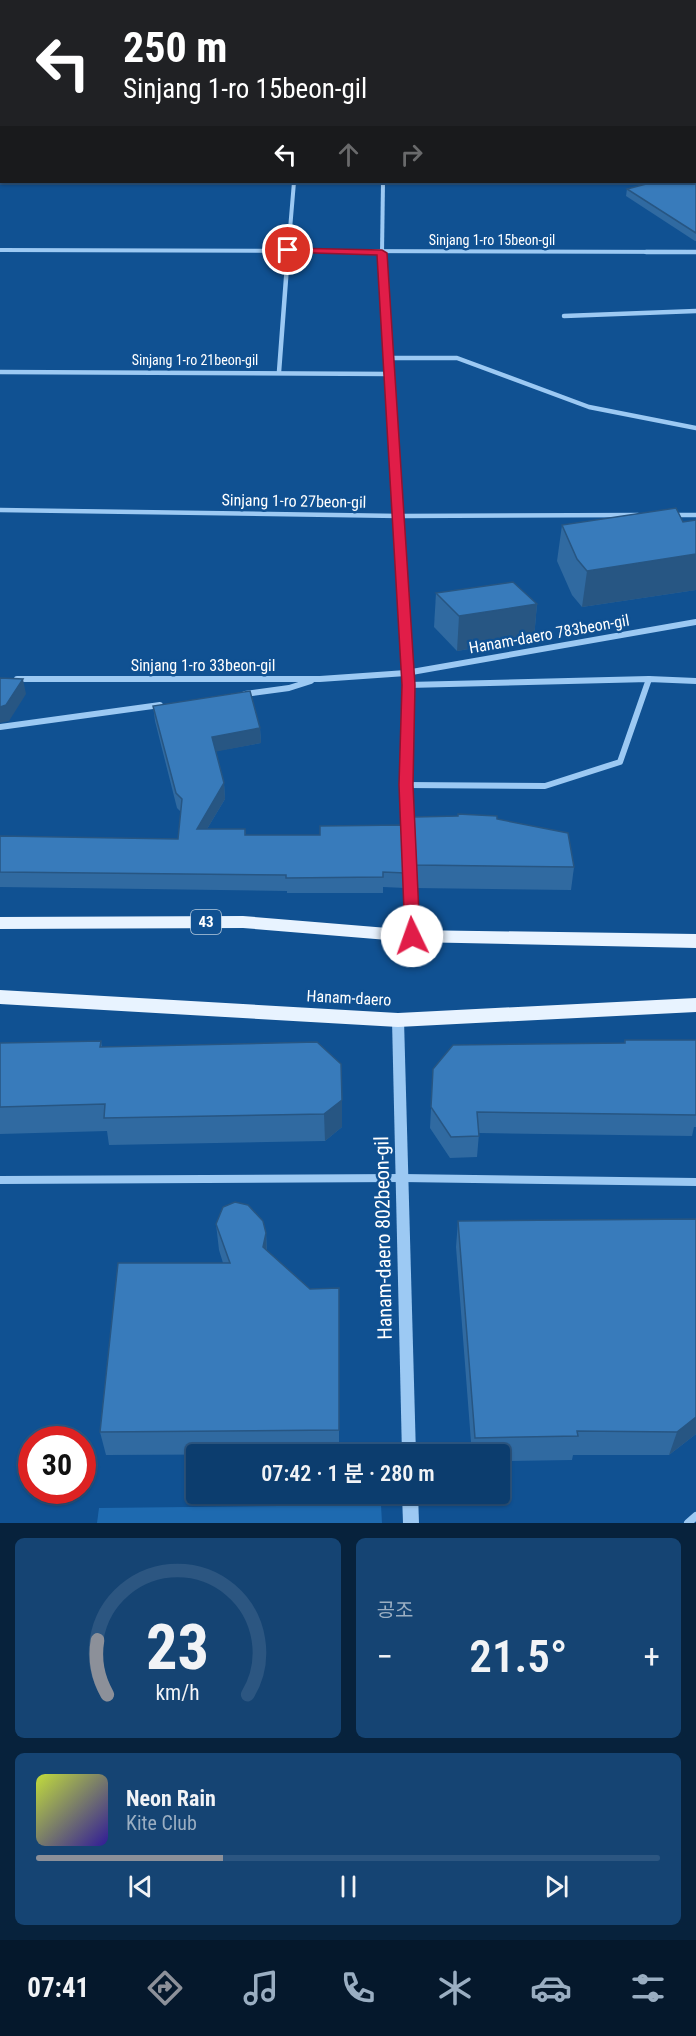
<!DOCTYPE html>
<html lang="ko">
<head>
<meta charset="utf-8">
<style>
	body { margin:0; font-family:"Roboto Condensed","Noto Sans KR",sans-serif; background:#154473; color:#f1f3f6; height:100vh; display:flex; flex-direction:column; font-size:22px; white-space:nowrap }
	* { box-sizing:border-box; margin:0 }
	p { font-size:20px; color:#9aaec2 }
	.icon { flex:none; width:33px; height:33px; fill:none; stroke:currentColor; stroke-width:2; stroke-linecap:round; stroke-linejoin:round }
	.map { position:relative; height:1523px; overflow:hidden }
	.details { display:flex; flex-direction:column; gap:15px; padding:15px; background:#07223c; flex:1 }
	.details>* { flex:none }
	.hud { position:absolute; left:0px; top:0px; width:696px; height:183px; box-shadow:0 2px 4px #0004,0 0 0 2px #2c5681; background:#202124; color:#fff; overflow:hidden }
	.speed { position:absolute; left:18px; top:1426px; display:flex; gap:12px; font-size:30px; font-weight:700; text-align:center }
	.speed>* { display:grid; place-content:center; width:78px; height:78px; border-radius:50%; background:#0c3d6e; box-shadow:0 2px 4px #0004,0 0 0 2px #2c5681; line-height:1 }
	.speed .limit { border:9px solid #d22; background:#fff; color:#111 }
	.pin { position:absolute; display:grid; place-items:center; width:51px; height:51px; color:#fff; margin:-26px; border:3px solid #fff; border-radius:50%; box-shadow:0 2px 6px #0007 }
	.me { position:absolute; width:66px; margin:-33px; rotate:357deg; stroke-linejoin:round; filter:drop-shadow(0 0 4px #0008) }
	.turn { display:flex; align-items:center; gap:21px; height:126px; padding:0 24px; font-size:27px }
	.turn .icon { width:78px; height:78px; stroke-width:2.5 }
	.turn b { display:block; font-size:42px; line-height:51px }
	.lanes { display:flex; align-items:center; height:57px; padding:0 24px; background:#0003; justify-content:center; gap:30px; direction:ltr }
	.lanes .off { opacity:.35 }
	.big { font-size:45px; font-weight:600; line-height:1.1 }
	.details .card { flex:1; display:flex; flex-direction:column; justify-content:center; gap:9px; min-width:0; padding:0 21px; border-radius:9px; background:#154473 }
	.details .dial { align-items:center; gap:0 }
	.dial svg { height:156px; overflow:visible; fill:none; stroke:#2c5681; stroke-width:7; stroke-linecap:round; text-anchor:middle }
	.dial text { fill:#f1f3f6; stroke:none }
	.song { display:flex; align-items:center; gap:18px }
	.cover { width:72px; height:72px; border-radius:9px; background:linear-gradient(135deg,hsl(70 70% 55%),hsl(250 70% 35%)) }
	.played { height:6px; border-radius:3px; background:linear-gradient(90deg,#8c9099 30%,#2c5681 30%) }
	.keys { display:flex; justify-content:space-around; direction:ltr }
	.heat { display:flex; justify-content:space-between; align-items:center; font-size:33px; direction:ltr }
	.details .tiles { flex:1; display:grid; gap:15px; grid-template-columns:1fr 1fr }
	.card:last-child { grid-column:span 2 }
	.trip { position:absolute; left:186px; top:1444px; width:324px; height:60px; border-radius:6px; background:#0c3d6e; box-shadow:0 2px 4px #0004,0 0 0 2px #2c5681; font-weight:600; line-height:60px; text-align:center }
	.tabs { display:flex; height:96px; justify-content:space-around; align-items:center; background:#05182c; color:#9aaec2 }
	.tabs .icon { width:42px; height:42px }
	.tabs .on { color:#8c9099 }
	.tabs b { font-size:27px; color:#f1f3f6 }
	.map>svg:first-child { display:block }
</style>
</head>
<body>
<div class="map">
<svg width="696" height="1523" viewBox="0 0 696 1523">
	<rect width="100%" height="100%" fill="#105192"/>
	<path fill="#1e6ab0" d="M 381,1505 L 382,1523 L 97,1523 L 99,1508 Z"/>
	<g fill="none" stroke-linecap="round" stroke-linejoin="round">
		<g stroke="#9cc9f3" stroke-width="4">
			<path d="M 0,76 L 2,69"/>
			<path d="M 0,250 L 696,252"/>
			<path d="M 288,253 L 294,182"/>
			<path d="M 382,253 L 383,182"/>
		</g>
		<g stroke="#9cc9f3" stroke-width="4.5">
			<path d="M 382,252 L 402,577"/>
			<path d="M 646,252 L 696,252"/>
			<path d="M 564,316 L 696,311"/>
			<path d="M 389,358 L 457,358 L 589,407 L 696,428"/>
			<path d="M 0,372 L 390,374"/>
			<path d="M 279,372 L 288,252"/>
			<path d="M 0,510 L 399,516 L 638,515"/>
			<path d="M 673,515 L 696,515"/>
		</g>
		<g stroke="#9cc9f3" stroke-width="6">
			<path d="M 401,576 L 408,685 L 406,785 L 412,936"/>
			<path d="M 17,679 L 320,679 L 406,673 L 696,622"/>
			<path d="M 408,685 L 649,679 L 696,681"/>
			<path d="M 245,694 L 289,688 L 311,681"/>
			<path d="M 0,727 L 160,705"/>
			<path d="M 406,785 L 545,786 L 620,762 L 649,679"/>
		</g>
		<g stroke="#9cc9f3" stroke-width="8">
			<path d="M 0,1180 L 402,1178 L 696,1182"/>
			<path d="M 688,1523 L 696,1516"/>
		</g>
		<g fill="#9cc9f3" fill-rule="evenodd">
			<rect x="0" y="21" width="2" height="4"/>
			<path d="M 398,1015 L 402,1016 L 404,1020 L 416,1455 L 402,1455 L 392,1020 L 394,1016 Z"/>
			<path d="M 402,1494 L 418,1494 L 419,1523 L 403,1523 Z"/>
		</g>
		<g fill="#e8f3ff" fill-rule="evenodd">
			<path d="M 243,916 L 412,930 L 696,934 L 696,948 L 412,942 L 243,928 L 0,929 L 0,917 Z"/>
			<path d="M 0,990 L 398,1013 L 696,998 L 696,1012 L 398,1027 L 0,1004 Z"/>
		</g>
	</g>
	<g fill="#306aa1">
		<path d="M 446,0 L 696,0 L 696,82 L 694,82 L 694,2 L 446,2 Z"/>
		<path d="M 696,170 L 696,241 L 695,241 L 626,196 L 627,189 Z"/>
		<path d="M 696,520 L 696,590 L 582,607 L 572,595 L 557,561 L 562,525 L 683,522 Z"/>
		<path d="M 436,593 L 537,604 L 534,638 L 457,651 L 434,627 Z"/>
		<path d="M 153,706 L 260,728 L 261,743 L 216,751 L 224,783 L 225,799 L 207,829 L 245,829 L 246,835 L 405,873 L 405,888 L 383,887 L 383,893 L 287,893 L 287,891 L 0,887 L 0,836 L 178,839 L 181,812 L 177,808 L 155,721 Z"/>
		<path d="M 414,817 L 497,819 L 574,867 L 571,890 L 415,888 L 413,840 Z"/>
		<path d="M 625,1040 L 696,1040 L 696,1127 L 694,1127 L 692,1136 L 479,1133 L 477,1157 L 450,1158 L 430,1128 L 433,1069 L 624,1043 Z"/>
		<path d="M 101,1041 L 102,1047 L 342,1100 L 342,1127 L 325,1141 L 109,1145 L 107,1131 L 0,1134 L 0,1043 Z"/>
		<path d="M 696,1219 L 696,1434 L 669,1455 L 573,1455 L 572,1460 L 500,1461 L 500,1455 L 472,1455 L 456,1247 L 458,1221 Z"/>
		<path d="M 216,1224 L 266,1233 L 267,1251 L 310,1289 L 339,1288 L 339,1454 L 106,1455 L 100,1432 L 223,1263 L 219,1250 Z"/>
	</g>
	<g fill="#275683">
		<path d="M 0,0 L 6,0 L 6,2 L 2,2 L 2,14 Z"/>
		<path d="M 696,554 L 696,590 L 582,607 L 587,571 Z"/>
		<path d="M 537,604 L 534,638 L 457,651 L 459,616 Z"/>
		<path d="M 23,679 L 26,694 L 9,721 L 0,723 L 0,707 Z"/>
		<path d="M 260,728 L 261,743 L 214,752 L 212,737 Z"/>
		<path d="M 224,783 L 225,799 L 198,844 L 197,829 Z"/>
		<path d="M 342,1100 L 342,1127 L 325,1141 L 324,1114 Z"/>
		<path d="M 266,1233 L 267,1259 L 263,1247 Z"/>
		<path d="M 696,1417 L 696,1434 L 669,1455 L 677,1432 Z"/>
	</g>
	<g fill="#387bbb" stroke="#275683" stroke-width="1.5">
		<path d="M 174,0 L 222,0 L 223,2 L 174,2 Z"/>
		<rect x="238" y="0" width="120" height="2"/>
		<path d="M 448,0 L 696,0 L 696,56 L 694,56 L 694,2 L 449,2 Z"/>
		<path d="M 694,170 L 696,170 L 696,233 L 627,189 L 654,182 L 694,182 Z"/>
		<path d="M 676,508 L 683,522 L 696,520 L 696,554 L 587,571 L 577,559 L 562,525 Z"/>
		<path d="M 513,582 L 537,604 L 459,616 L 436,593 Z"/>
		<path d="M 0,678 L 23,679 L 6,705 L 0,707 Z"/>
		<path d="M 250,691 L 260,728 L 212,737 L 224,783 L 197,829 L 245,829 L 245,835 L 320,835 L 320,826 L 403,825 L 405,873 L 383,872 L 383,877 L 286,878 L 286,875 L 0,872 L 0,836 L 178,839 L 182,799 L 176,793 L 153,706 Z"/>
		<path d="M 458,814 L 497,816 L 497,819 L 568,833 L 574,867 L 416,865 L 414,817 L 458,816 Z"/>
		<path d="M 625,1040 L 696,1040 L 696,1115 L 477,1112 L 479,1136 L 451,1137 L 431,1107 L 433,1069 L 453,1045 L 625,1043 Z"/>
		<path d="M 101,1041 L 100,1047 L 317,1042 L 341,1064 L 342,1100 L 324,1114 L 104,1118 L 105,1104 L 0,1107 L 0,1043 Z"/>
		<path d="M 235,1202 L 248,1205 L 263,1221 L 266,1233 L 263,1247 L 310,1289 L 339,1288 L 339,1430 L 100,1432 L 118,1263 L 230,1263 L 216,1224 L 223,1207 Z"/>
		<path d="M 696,1219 L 696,1417 L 677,1432 L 577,1431 L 578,1436 L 475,1438 L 458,1221 Z"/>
	</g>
	<path fill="#e11d48" stroke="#92132f" stroke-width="1.5" d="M 288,248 L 382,250 L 387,253 L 415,685 L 413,785 L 420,936 L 412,941 L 405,936 L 399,785 L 402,685 L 377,255 L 284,252 L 284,248 Z"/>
	<g text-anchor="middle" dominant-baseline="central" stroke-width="5" stroke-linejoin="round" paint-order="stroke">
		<g font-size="14" fill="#fff" stroke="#105192">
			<text x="492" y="240">Sinjang 1-ro 15beon-gil</text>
			<text x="195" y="360">Sinjang 1-ro 21beon-gil</text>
		</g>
		<rect fill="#105192" stroke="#b7cbde" stroke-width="1.5" x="191" y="910" width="30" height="24" rx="4.5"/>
		<g font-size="15" font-weight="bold" fill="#fff">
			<text x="206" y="922">43</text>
		</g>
		<g font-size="16" fill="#fff" stroke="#105192">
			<text transform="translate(294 501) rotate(1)">Sinjang 1-ro 27beon-gil</text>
			<text transform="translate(549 634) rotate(-10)">Hanam-daero 783beon-gil</text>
			<text x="203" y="665">Sinjang 1-ro 33beon-gil</text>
			<text transform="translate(349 998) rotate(3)">Hanam-daero</text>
		</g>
		<g font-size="20" fill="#fff" stroke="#105192">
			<text transform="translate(383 1238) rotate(-91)">Hanam-daero 802beon-gil</text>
		</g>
	</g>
</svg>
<div class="speed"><div class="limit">30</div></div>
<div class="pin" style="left:288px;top:250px;background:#d93025"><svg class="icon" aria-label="arrive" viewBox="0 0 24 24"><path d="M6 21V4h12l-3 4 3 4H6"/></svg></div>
<svg class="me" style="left:412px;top:936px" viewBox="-20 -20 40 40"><circle r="19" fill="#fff"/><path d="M0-13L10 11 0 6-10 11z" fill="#e11d48"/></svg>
<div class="trip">07:42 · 1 분 · 280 m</div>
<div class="hud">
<div class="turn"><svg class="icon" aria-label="left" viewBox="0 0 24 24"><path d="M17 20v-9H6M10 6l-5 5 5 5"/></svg><div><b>250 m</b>Sinjang 1-ro 15beon-gil</div></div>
<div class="lanes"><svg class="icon" aria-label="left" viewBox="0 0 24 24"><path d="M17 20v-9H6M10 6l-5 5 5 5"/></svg><svg class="icon off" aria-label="ahead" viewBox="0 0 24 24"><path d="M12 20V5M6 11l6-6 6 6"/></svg><svg class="icon off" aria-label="right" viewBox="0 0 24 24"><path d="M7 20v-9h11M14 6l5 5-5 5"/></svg></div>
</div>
</div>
<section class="details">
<div class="tiles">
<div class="card dial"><svg viewBox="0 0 100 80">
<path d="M14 69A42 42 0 1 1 86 69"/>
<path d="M14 69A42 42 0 0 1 9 41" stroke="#8c9099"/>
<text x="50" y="56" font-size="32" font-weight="700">23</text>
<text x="50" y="72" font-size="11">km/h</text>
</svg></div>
<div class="card"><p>공조</p>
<div class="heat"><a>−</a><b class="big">21.5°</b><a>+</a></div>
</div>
<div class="card">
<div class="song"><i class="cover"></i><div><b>Neon Rain</b><p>Kite Club</p></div></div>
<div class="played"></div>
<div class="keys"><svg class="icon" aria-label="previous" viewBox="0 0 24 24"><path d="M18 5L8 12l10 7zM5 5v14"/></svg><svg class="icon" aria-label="pause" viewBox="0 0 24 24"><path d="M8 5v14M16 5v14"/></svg><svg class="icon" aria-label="next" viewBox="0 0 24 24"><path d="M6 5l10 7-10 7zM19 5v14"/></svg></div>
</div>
</div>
</section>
<nav class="tabs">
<b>07:41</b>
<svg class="icon on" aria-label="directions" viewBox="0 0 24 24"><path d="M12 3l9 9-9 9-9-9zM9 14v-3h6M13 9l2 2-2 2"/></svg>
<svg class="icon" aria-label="music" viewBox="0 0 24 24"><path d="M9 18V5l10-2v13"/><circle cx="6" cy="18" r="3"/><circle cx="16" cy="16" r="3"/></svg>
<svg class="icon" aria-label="phone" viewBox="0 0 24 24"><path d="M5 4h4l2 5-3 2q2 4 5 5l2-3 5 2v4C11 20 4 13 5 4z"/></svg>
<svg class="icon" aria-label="climate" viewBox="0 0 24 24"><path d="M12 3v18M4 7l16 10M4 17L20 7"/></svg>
<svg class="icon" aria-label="car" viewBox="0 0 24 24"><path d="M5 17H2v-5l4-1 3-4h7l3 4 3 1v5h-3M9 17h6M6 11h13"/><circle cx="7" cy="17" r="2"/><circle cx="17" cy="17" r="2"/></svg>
<svg class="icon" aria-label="filters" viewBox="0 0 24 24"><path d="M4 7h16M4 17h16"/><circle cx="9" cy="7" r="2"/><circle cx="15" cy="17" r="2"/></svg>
</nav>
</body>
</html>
